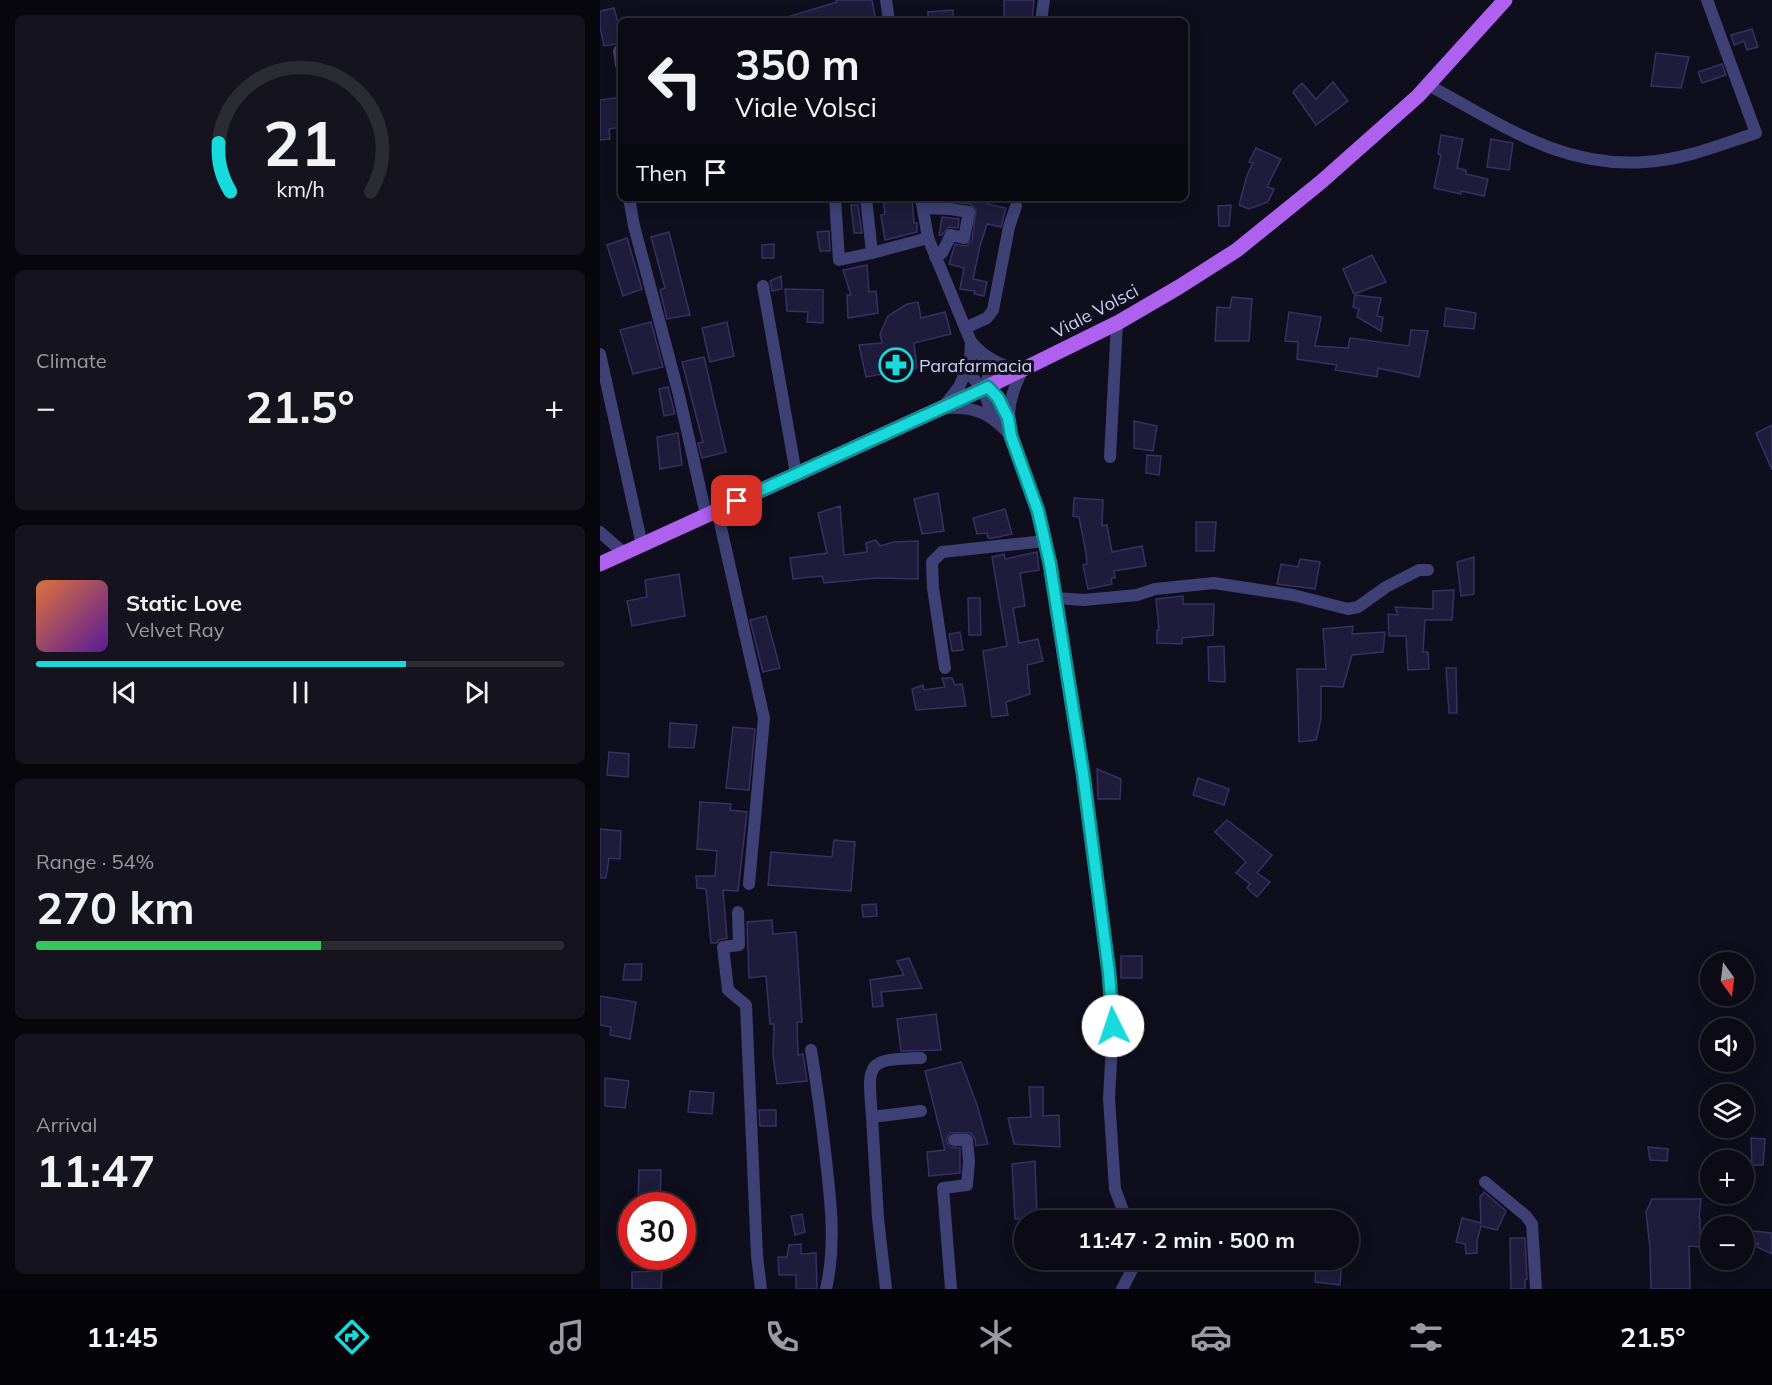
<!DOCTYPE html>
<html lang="en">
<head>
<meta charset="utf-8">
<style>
	body { margin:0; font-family:Mulish,sans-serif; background:#14131e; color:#f1f3f6; height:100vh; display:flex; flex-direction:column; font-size:22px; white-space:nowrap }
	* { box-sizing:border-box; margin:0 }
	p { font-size:20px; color:#9a9aa0 }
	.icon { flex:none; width:33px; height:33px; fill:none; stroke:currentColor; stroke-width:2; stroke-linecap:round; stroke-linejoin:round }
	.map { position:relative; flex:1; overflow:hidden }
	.details { display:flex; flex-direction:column; gap:15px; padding:15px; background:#06060c; width:600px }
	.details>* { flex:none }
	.hud { position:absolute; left:18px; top:18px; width:570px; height:183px; border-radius:9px; box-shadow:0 3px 15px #0003,0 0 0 2px #2b2b34; background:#0b0a15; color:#f1f3f6; overflow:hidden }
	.needle { width:39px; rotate:166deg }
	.buttons { position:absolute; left:1100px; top:952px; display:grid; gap:12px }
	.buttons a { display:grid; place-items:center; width:54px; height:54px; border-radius:50%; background:#0b0a15; box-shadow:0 3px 15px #0003,0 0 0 2px #2b2b34; font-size:30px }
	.speed { position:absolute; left:18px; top:1192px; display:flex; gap:12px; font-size:30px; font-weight:700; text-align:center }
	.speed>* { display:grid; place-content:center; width:78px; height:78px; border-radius:50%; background:#0b0a15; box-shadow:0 3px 15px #0003,0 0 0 2px #2b2b34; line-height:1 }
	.speed .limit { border:9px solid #d22; background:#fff; color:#111 }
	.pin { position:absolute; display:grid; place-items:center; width:51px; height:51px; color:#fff; margin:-26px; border-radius:12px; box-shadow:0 3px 9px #0006 }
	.me { position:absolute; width:66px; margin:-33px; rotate:356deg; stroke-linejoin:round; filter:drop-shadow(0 0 4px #0008) }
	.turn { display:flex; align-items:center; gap:21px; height:126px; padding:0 18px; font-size:27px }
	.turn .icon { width:78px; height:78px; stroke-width:2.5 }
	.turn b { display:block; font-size:42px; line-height:51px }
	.then { display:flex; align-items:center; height:57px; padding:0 18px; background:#0003; gap:12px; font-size:22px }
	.big { font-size:45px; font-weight:700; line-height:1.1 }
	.details .tile { flex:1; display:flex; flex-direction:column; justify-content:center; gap:9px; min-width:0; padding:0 21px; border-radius:9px; background:#14131e }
	.details .dial { align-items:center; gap:0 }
	.dial svg { height:156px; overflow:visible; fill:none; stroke:#2b2b34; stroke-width:7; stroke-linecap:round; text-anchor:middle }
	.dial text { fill:#f1f3f6; stroke:none }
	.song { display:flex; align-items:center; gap:18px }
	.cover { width:72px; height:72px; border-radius:9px; background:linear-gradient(135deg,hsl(20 70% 55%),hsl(270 70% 35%)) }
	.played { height:6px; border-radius:3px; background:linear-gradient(90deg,#18d9dc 70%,#2b2b34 70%) }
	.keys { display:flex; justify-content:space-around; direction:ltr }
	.heat { display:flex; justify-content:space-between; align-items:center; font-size:33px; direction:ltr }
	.charge { height:9px; border-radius:4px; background:linear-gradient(90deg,#34c759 54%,#2b2b34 0) }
	.trip { position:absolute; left:414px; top:1210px; width:345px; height:60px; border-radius:30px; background:#0b0a15; box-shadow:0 3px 15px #0003,0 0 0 2px #2b2b34; font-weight:700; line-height:60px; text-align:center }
	.menu { display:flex; height:96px; justify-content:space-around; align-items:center; background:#040408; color:#9a9aa0 }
	.menu .icon { width:42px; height:42px }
	.menu .selected { color:#18d9dc }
	.menu b { font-size:27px; color:#f1f3f6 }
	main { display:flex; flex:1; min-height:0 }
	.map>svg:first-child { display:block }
</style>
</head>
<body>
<main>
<section class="details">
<div class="tile dial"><svg viewBox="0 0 100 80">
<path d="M14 69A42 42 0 1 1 86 69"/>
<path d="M14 69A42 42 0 0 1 8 44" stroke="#18d9dc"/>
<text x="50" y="56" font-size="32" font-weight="700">21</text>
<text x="50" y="72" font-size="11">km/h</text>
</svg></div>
<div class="tile"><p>Climate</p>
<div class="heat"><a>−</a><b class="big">21.5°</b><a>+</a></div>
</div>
<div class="tile">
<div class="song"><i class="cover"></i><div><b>Static Love</b><p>Velvet Ray</p></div></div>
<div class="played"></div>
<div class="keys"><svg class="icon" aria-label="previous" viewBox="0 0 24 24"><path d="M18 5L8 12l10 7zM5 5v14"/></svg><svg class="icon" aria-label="pause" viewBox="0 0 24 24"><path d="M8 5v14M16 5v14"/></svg><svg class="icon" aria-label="next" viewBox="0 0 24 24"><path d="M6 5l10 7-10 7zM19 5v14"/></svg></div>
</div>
<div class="tile"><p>Range · 54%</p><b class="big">270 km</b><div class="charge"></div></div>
<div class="tile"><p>Arrival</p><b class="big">11:47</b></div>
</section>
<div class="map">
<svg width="1172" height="1289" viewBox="0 0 1172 1289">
	<rect width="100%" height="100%" fill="#0f0e1c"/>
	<g fill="#1f1c3b" stroke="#363065" stroke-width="1.5">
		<path d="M 236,0 L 272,0 L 276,21 L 182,21 L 181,19 L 237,2 Z"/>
		<path d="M 404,0 L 434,0 L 432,21 L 404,21 Z"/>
		<path d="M 14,8 L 21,33 L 21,43 L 4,46 L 0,27 L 0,11 Z"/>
		<path d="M 353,10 L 353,21 L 328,21 L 328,12 Z"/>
		<path d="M 1152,29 L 1158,47 L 1147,50 L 1144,41 L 1134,45 L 1131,35 Z"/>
		<path d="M 1056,53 L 1089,57 L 1081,88 L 1051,86 Z"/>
		<path d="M 1122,64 L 1126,75 L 1102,83 L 1098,72 Z"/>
		<path d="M 733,82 L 748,101 L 716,125 L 693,92 L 702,83 L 716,99 Z"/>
		<path d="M 21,97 L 21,127 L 9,129 L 10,139 L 0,140 L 0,100 Z"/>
		<path d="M 841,135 L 863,139 L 857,168 L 866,170 L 866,174 L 888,179 L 884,196 L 861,191 L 861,194 L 834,188 L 841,155 L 838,154 Z"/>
		<path d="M 891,139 L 913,143 L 909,170 L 887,167 Z"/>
		<path d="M 656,148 L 681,159 L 667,187 L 674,189 L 668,202 L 649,209 L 639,205 L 647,175 L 653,163 L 649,162 Z"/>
		<path d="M 283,198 L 312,198 L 314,223 L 317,223 L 317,232 L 285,240 L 281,215 L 285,214 Z"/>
		<path d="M 348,198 L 388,199 L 387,204 L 406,208 L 401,227 L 387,224 L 380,246 L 373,279 L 387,282 L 384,296 L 374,294 L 375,291 L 360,289 L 364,268 L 349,264 L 355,244 L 366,246 L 372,240 L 376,209 L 370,204 L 347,201 Z"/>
		<path d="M 251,205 L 258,205 L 262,233 L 254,233 Z"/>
		<path d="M 631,205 L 629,226 L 619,226 L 618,206 Z"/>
		<path d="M 342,217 L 359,219 L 358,228 L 349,227 L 342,235 L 339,235 Z"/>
		<path d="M 229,231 L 230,251 L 220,251 L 217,232 Z"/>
		<path d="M 69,232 L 90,315 L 67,319 L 60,290 L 65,288 L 51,237 Z"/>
		<path d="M 27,238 L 42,289 L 23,296 L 7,245 Z"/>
		<path d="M 174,244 L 174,258 L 162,258 L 162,245 Z"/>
		<path d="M 772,255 L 786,282 L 754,294 L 743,269 Z"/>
		<path d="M 267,265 L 269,292 L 276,291 L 278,313 L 248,318 L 247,295 L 251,295 L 243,270 Z"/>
		<path d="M 181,276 L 182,289 L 172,291 L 170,281 Z"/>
		<path d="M 185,289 L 223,290 L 223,323 L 207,322 L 208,312 L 187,311 Z"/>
		<path d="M 755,295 L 781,298 L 777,316 L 783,317 L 781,331 L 757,317 L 759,309 L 753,307 Z"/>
		<path d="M 632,297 L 652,299 L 649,341 L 615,341 L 617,307 L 630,308 Z"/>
		<path d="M 318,302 L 321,318 L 345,312 L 351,334 L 314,343 L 317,368 L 266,377 L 259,345 L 282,343 L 280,334 L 288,316 L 307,304 Z"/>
		<path d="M 846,308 L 876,313 L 874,329 L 844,326 Z"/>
		<path d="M 689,312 L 721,317 L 715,346 L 748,348 L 750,338 L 809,346 L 811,330 L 828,331 L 819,377 L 778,368 L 777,377 L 735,370 L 737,365 L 697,359 L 698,342 L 685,341 Z"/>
		<path d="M 51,322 L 63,367 L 33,374 L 20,330 Z"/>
		<path d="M 127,322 L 134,356 L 110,362 L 102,328 Z"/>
		<path d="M 104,357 L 126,452 L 102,458 L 98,443 L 103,442 L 82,362 Z"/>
		<path d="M 68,387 L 75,414 L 64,416 L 59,389 Z"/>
		<path d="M 534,421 L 557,426 L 553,451 L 534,448 Z"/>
		<path d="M 1172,425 L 1172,470 L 1156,433 Z"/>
		<path d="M 78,433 L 82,465 L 60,469 L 57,437 Z"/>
		<path d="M 547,455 L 561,456 L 559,475 L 546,473 Z"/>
		<path d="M 338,493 L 344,531 L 322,534 L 314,499 Z"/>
		<path d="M 474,498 L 503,500 L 502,526 L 507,525 L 512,552 L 542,546 L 546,566 L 514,571 L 515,578 L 511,578 L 512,584 L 488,589 L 483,565 L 487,564 L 486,553 L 479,517 L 473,516 Z"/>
		<path d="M 240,506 L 244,555 L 267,552 L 266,543 L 276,540 L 280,546 L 294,542 L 318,541 L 318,579 L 277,578 L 224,583 L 222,576 L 193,579 L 190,558 L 227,553 L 218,513 Z"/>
		<path d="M 405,509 L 412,534 L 393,538 L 388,538 L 387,533 L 377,534 L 373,518 Z"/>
		<path d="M 596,522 L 616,522 L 614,551 L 596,551 Z"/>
		<path d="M 437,552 L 439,570 L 420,573 L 425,606 L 413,608 L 419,643 L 438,639 L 443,661 L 427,665 L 430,694 L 406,702 L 408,715 L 392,717 L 383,651 L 407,646 L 392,557 L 404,554 L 405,559 Z"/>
		<path d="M 874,557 L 874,594 L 861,596 L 857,562 Z"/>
		<path d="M 700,559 L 720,562 L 715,589 L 677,584 L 681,564 L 698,567 Z"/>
		<path d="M 79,574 L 85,616 L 32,626 L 27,601 L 47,597 L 45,580 Z"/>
		<path d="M 854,590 L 852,620 L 825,620 L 823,652 L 828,652 L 829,669 L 808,670 L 806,636 L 789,636 L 788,614 L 798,615 L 795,607 L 833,609 L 833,591 Z"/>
		<path d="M 583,596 L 583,604 L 614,604 L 613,635 L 582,638 L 582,644 L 557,643 L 557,630 L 559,630 L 556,599 Z"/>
		<path d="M 368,598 L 380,598 L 381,635 L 369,635 Z"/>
		<path d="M 166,616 L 180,668 L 163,672 L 150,620 Z"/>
		<path d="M 753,626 L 752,634 L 785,632 L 783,652 L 752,655 L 743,687 L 721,686 L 721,719 L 716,740 L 699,742 L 697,669 L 726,669 L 723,629 Z"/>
		<path d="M 360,632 L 363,650 L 352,651 L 349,634 Z"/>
		<path d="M 624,646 L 625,682 L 609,681 L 608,647 Z"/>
		<path d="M 846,668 L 856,668 L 857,713 L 849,713 Z"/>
		<path d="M 342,678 L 352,678 L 355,685 L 362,684 L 366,706 L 316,710 L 312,689 L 323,685 L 324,690 L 345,687 Z"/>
		<path d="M 70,723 L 97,725 L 94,748 L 69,747 Z"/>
		<path d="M 133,727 L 155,729 L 149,790 L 126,788 Z"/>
		<path d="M 9,752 L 29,754 L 28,777 L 7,775 Z"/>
		<path d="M 497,769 L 521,779 L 520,799 L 498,799 Z"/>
		<path d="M 598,778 L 629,789 L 624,805 L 593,795 Z"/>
		<path d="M 100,802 L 131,804 L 130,810 L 147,812 L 138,891 L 123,890 L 127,938 L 119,940 L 116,943 L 111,943 L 106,889 L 97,888 L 96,876 L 115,876 L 117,851 L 97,849 Z"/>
		<path d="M 627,820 L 672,855 L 657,873 L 670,882 L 657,897 L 647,888 L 650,884 L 636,873 L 646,862 L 615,832 Z"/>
		<path d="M 0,829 L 21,831 L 20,859 L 9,858 L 6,878 L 0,878 Z"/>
		<path d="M 234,840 L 255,842 L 251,891 L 168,885 L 171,852 L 232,857 Z"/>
		<path d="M 276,904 L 277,916 L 263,917 L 262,905 Z"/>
		<path d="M 172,920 L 173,934 L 196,932 L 202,1022 L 197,1022 L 198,1055 L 203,1054 L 207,1081 L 177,1084 L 173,1056 L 174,1024 L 170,1024 L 166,976 L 149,978 L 147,922 Z"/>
		<rect x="521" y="956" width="21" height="22"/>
		<path d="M 309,958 L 322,988 L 281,992 L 283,1006 L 273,1007 L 270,980 L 304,975 L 297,961 Z"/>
		<path d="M 25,964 L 42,964 L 41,980 L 23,980 Z"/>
		<path d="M 0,996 L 36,1002 L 30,1039 L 10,1035 L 11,1027 L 0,1025 Z"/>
		<path d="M 336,1014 L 341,1050 L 301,1051 L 297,1019 Z"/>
		<path d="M 361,1062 L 377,1105 L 388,1144 L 376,1146 L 375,1139 L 371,1133 L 350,1133 L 346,1141 L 350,1147 L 360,1148 L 360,1173 L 329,1176 L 327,1152 L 345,1150 L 325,1071 Z"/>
		<path d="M 5,1078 L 29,1081 L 25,1108 L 5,1106 Z"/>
		<path d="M 429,1087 L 443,1087 L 443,1116 L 459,1115 L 460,1147 L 414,1144 L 408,1118 L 431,1117 Z"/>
		<path d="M 90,1091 L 114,1093 L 112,1114 L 88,1112 Z"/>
		<path d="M 159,1110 L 176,1110 L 176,1126 L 160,1126 Z"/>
		<path d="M 1151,1138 L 1165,1139 L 1163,1165 L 1152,1165 Z"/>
		<path d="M 1048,1147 L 1068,1149 L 1067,1161 L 1050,1160 Z"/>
		<path d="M 435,1161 L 437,1218 L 415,1219 L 412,1164 Z"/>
		<path d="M 39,1170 L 61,1170 L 60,1206 L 38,1206 Z"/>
		<path d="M 884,1192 L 906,1211 L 897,1230 L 881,1226 L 877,1241 L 877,1253 L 866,1254 L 865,1244 L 856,1242 L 862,1218 L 881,1223 L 880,1197 Z"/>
		<path d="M 1052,1199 L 1101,1199 L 1099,1218 L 1100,1218 L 1100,1247 L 1089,1246 L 1090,1289 L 1051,1289 L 1050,1248 L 1046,1212 Z"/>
		<path d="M 202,1214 L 205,1232 L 195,1235 L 191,1216 Z"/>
		<path d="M 1143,1230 L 1172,1233 L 1172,1254 L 1157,1247 L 1158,1243 L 1143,1243 Z"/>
		<path d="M 910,1238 L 925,1238 L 927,1279 L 925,1280 L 925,1289 L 911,1289 Z"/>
		<path d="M 201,1244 L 201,1254 L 216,1253 L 217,1289 L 196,1289 L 196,1275 L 179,1275 L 178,1257 L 187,1257 L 189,1245 Z"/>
		<path d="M 716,1260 L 742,1260 L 740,1285 L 715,1282 Z"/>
		<path d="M 62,1271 L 61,1289 L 32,1289 L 32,1272 Z"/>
	</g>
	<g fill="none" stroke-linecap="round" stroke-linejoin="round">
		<g stroke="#3e4076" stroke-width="12">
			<path d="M 286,0 L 289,21"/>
			<path d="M 441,21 L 444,0"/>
			<path d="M 19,51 L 21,65"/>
			<path d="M 828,85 C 900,123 959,168 1045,162 C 1083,160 1120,145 1156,133 L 1107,0"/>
			<path d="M 29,198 L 34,226 L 79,395 L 106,515"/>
			<path d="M 235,198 L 239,260 L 272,253"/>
			<path d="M 266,198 L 272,253 L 328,238"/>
			<path d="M 321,198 L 328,238 L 371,342 L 370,361 L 373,378 L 383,389 L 393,417"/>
			<path d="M 323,208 L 350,209 L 369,212 L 364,238 L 351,235 L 342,253 L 335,257"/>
			<path d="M 163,286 L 196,474"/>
			<path d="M 365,328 L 387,318 L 393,310 L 409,227 L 416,206"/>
			<path d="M 371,342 C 385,358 401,366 422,371 C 411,393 406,412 411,436 L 438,511 L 450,564 L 481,759 L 509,973 L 513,1026 L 509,1098 L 515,1189 L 527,1221"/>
			<path d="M 380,352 L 388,372 L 388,387 L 398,398 L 407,417"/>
			<path d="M 0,354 L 42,545"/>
			<path d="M 344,406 L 359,387 L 370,362"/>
			<path d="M 344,408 C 375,406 390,413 410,435"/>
			<path d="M 510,457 L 517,323"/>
			<path d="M 117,510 L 164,718 L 149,884"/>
			<path d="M 0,532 L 24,553"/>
			<path d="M 456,598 L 484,600 L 537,595 L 555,589 L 614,583 L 693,595 L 748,609 L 758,607 L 786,587 L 819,570 L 828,570"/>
			<path d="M 345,668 L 333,588 L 332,562 L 342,552 L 445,541"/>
			<path d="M 138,912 L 139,945 L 123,947 L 128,990 L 146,1005 L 157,1256 L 161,1289"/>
			<path d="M 211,1050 C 217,1086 222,1123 226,1160 C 231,1204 236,1246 226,1289"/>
			<path d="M 272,1117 C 268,1064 264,1059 321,1058"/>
			<path d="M 885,1182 L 926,1216 L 932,1224 L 936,1289"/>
			<path d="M 286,1289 L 278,1218 L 272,1117 L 321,1111"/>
			<path d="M 351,1289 L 343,1188 L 367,1185 L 369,1161 L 367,1140 L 354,1140"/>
			<path d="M 522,1289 L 534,1266 L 534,1260"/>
		</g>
		<path stroke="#ad61ee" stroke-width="15" d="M 0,564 L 383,389 L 519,322 L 579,287 L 637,250 L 721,182 L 818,96 L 905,0"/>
	</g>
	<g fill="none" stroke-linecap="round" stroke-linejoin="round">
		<g stroke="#108d8f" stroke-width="15">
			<path id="route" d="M 137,501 L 388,387 L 398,398 L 408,418 L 411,436 L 438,511 L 450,564 L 483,773 L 509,973 L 513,1026"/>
		</g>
		<use href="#route" stroke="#18d9dc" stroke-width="10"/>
	</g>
	<defs>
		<g id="pharmacy-ring" transform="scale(1.725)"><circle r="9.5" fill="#0f0e1c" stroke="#18d9dc" stroke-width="1.5"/><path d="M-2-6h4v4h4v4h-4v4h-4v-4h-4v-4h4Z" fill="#18d9dc"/></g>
	</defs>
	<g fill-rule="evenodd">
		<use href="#pharmacy-ring" x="296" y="365"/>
	</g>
	<g text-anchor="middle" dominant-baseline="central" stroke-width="6" stroke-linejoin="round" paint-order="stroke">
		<g font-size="18" fill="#cfcefa" stroke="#0f0e1c">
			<text transform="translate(495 311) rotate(-28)">Viale Volsci</text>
		</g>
		<g font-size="18" fill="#cfcefa" stroke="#0f0e1c" text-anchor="start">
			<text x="319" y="365">Parafarmacia</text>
		</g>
	</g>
</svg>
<div class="buttons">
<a><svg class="needle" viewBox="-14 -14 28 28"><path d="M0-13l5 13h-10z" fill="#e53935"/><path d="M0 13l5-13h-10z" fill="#9a9aa0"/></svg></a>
<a><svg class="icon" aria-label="sound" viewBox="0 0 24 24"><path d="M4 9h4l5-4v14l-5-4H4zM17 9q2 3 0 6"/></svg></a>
<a><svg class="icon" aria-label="layers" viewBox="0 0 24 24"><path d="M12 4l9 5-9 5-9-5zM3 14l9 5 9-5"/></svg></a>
<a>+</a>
<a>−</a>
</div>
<div class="speed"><div class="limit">30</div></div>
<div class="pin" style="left:137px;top:501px;background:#d93025"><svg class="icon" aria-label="arrive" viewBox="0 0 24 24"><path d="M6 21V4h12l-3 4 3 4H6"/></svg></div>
<svg class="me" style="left:513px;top:1026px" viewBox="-20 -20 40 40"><circle r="19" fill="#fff"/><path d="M0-13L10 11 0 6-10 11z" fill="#18d9dc"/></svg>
<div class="trip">11:47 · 2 min · 500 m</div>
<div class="hud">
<div class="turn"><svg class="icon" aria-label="left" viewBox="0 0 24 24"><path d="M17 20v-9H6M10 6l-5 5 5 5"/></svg><div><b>350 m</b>Viale Volsci</div></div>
<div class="then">Then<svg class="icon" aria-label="arrive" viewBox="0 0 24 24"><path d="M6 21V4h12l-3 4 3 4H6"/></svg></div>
</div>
</div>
</main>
<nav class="menu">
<b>11:45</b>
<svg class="icon selected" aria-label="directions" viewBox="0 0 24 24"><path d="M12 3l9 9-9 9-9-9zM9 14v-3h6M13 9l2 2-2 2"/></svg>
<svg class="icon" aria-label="music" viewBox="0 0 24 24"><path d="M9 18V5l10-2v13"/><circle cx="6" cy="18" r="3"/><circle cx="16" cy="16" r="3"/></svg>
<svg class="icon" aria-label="phone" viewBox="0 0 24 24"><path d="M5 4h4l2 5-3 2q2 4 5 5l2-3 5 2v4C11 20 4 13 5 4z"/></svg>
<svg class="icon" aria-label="climate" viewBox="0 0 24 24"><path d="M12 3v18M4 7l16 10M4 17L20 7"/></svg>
<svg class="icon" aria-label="car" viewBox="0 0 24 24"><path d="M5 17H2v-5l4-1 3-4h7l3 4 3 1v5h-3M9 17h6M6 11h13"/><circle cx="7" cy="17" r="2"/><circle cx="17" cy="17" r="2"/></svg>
<svg class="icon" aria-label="filters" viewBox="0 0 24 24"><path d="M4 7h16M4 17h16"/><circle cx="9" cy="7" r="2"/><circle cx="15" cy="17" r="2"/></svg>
<b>21.5°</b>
</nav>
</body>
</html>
